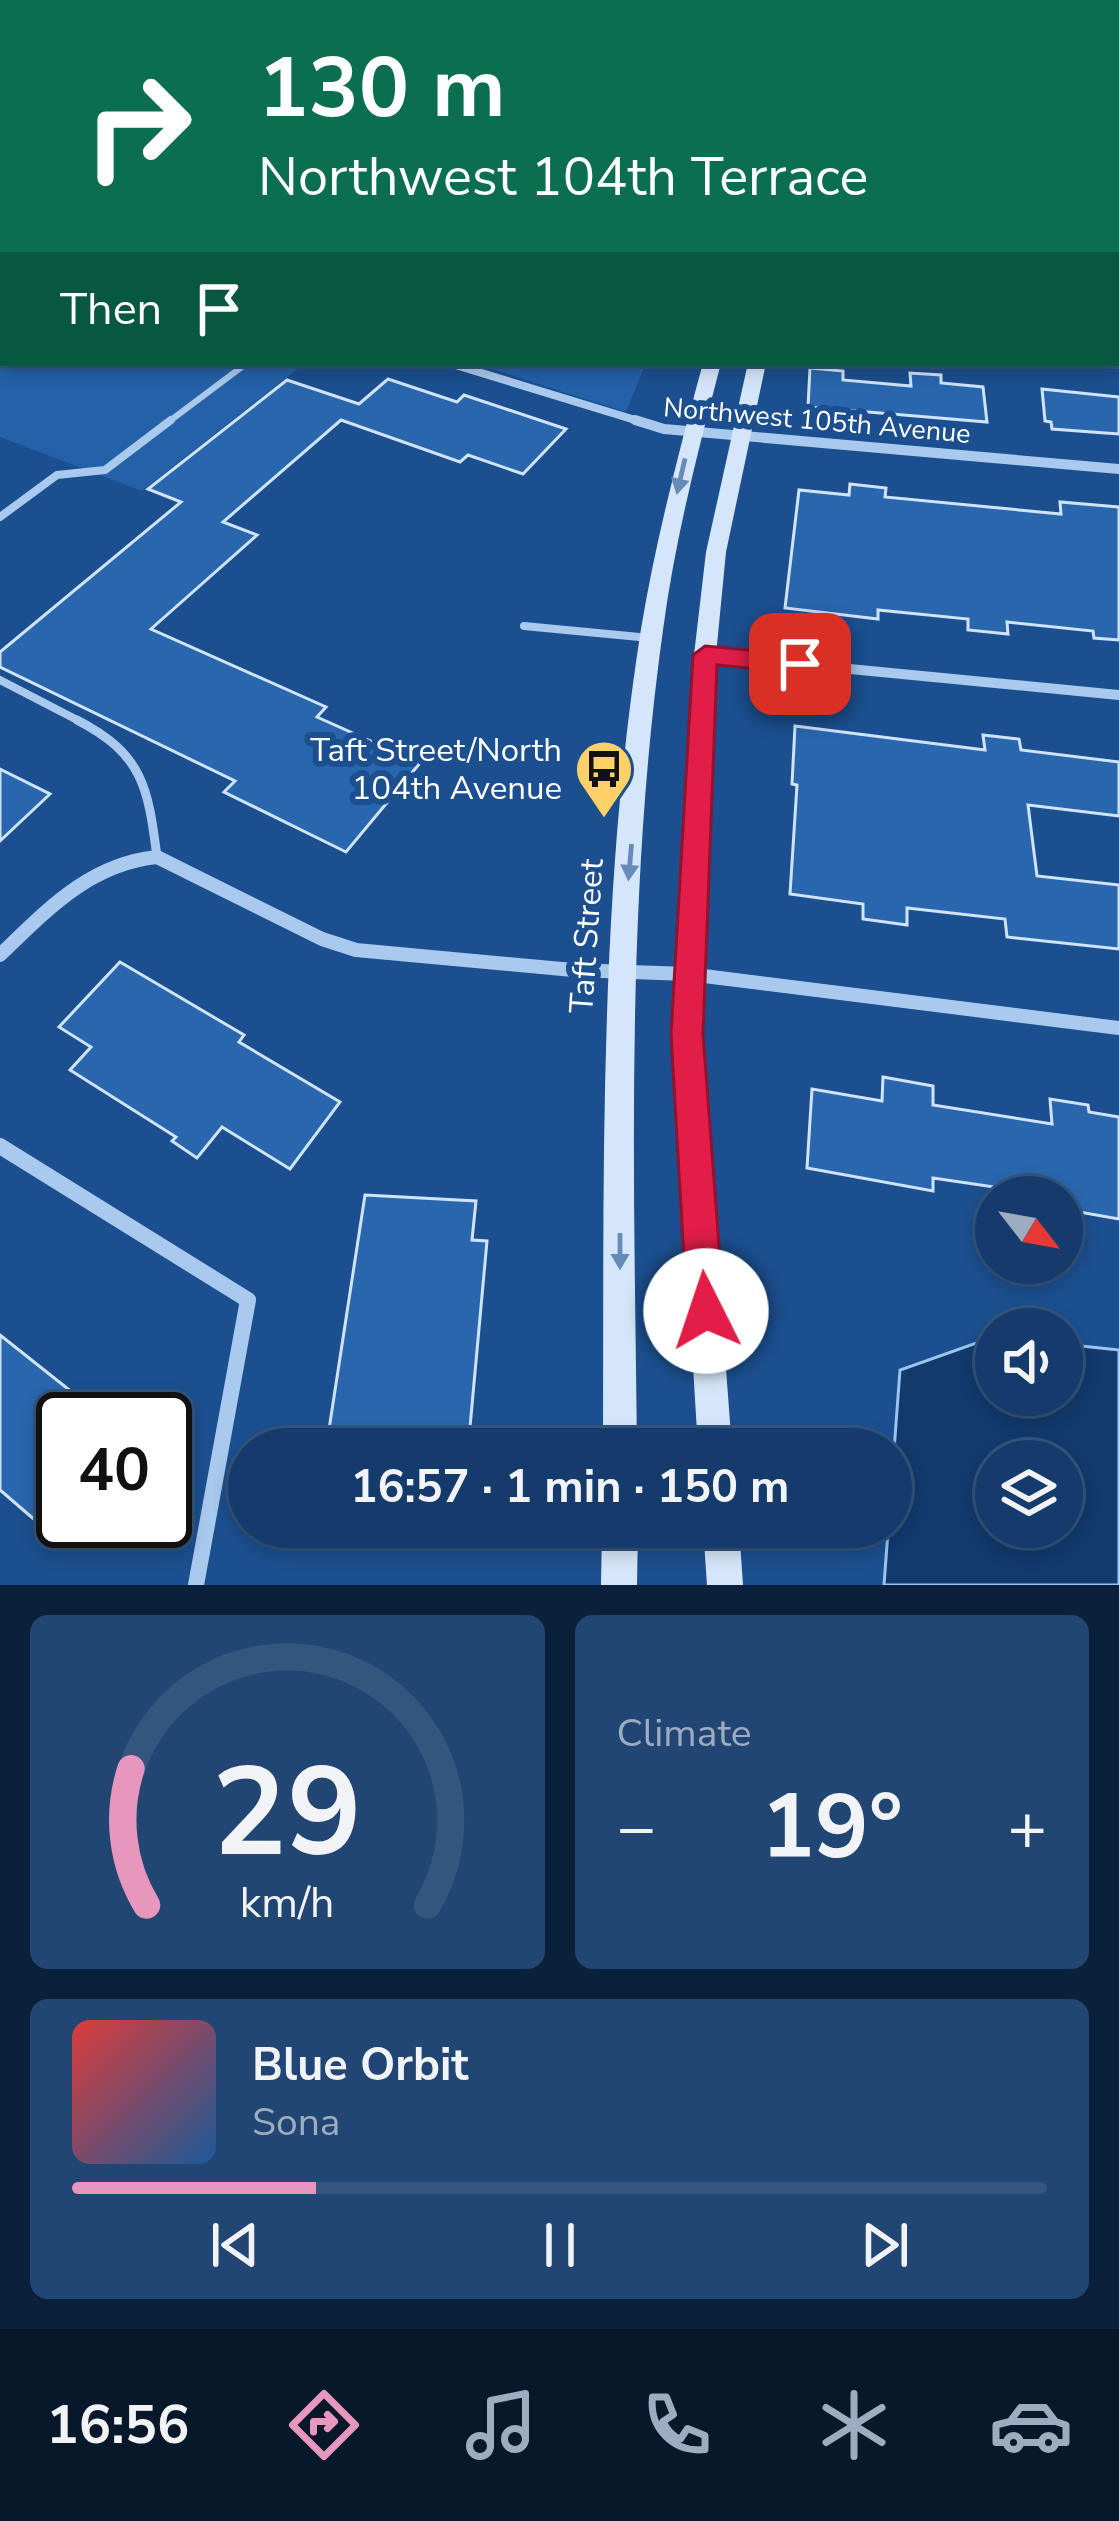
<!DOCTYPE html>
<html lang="en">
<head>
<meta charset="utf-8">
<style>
	body { margin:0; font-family:"Nunito Sans",sans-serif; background:#214673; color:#f1f3f6; height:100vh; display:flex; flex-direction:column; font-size:45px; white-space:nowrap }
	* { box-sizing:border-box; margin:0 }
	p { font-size:39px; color:#9dadc1 }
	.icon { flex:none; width:66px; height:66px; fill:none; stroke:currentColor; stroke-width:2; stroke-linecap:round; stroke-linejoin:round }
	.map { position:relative; height:1585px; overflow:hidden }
	.sheet { display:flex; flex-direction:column; gap:30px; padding:30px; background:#0b203b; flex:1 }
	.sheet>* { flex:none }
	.hud { position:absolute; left:0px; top:0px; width:1119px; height:366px; box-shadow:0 6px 18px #0003,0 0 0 3px #33557e; background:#0b6e4f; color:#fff; overflow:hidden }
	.needle { width:78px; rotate:121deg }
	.tools { position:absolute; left:975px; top:1176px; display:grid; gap:24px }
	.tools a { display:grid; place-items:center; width:108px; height:108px; border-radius:50%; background:#143b6b; box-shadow:0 6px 18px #0003,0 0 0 3px #33557e; font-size:60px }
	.speed { position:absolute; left:36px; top:1392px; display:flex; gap:24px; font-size:60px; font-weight:700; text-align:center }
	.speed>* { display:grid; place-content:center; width:156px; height:156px; border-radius:50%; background:#143b6b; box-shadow:0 6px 18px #0003,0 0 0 3px #33557e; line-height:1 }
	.speed .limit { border:6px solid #111; border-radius:18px; background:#fff; color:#111 }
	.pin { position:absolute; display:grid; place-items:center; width:102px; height:102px; color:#fff; margin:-51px; border-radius:24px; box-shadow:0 6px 18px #0006 }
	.me { position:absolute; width:132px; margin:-66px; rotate:356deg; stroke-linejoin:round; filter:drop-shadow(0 0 9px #0008) }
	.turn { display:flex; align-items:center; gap:42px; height:252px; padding:0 60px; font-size:54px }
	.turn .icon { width:156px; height:156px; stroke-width:2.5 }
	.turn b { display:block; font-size:84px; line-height:102px }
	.then { display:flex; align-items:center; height:114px; padding:0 60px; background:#0003; gap:24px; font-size:45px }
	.big { font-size:90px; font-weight:700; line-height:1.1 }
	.sheet .widget { flex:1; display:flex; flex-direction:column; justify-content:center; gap:18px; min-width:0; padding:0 42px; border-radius:18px; background:#214673 }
	.sheet .dial { align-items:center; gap:0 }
	.dial svg { height:312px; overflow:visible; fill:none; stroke:#33557e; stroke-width:7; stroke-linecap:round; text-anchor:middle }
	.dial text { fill:#f1f3f6; stroke:none }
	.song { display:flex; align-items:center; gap:36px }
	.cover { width:144px; height:144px; border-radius:18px; background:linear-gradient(135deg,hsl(0 70% 55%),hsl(210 70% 35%)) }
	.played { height:12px; border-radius:6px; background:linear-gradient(90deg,#e797bd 25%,#33557e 25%) }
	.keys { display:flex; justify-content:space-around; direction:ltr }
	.heat { display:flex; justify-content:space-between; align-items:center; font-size:66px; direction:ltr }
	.sheet .tiles { flex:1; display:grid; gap:30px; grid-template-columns:1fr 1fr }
	.widget:last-child { grid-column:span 2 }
	.trip { position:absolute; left:228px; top:1428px; width:684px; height:120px; border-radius:60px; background:#143b6b; box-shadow:0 6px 18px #0003,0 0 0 3px #33557e; font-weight:700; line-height:120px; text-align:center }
	.tab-bar { display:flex; height:192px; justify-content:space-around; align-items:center; background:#08182b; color:#9dadc1 }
	.tab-bar .icon { width:84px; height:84px }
	.tab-bar .current { color:#e797bd }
	.tab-bar b { font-size:54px; color:#f1f3f6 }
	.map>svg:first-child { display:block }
</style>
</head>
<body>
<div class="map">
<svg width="1119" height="1585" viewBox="0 0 1119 1585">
	<rect width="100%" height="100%" fill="#1b4f8f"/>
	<g fill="#2461a8">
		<path d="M 0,0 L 226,3 L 3,3 L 3,363 L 305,363 L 142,491 L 0,437 Z"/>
		<path d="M 474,363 L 646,363 L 626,412 Z"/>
	</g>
	<path fill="#123a6d" stroke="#9cc4f0" stroke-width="3" fill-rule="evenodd" d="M 996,1336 L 996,1395 L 1062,1395 L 1062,1344 L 1119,1350 L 1119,1585 L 884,1585 L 900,1370 ZM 996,1461 L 1062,1461 L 1062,1527 L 996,1527 Z"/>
	<g fill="#2a66ad" stroke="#cfe3fa" stroke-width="3">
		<path d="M 810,368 L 843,371 L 843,380 L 911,386 L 910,373 L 941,375 L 941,383 L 983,387 L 987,422 L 808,407 Z"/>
		<path d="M 388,379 L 457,402 L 464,395 L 566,429 L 523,474 L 468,455 L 460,462 L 341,420 L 223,522 L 257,535 L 151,629 L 326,707 L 317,717 L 420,763 L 346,852 L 224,792 L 235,781 L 0,667 L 0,652 L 181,502 L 148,489 L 287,380 L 359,404 Z"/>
		<path d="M 1042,389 L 1119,397 L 1119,434 L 1052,429 L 1051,422 L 1045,421 Z"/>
		<path d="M 850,484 L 886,488 L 885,497 L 1061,514 L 1060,502 L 1119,507 L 1119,640 L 1094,638 L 1093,631 L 1007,622 L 1008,634 L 968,630 L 968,619 L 878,610 L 878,619 L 785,608 L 799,490 L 849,495 Z"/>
		<path d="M 795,726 L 985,750 L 983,735 L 1019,739 L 1021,750 L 1119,762 L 1119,816 L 1028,805 L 1037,876 L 1119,885 L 1119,949 L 1007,937 L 1005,919 L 907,908 L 907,925 L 863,919 L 863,904 L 790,894 L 797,785 L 792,784 Z"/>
		<path d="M 0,769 L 50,794 L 0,841 Z"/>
		<path d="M 120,962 L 244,1035 L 239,1042 L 340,1102 L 290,1169 L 222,1127 L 197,1158 L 172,1141 L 176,1137 L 70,1070 L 91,1047 L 59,1027 Z"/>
		<path d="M 883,1077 L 933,1086 L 933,1105 L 1052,1124 L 1050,1099 L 1088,1105 L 1089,1112 L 1119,1117 L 1119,1219 L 1062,1209 L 1062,1197 L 933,1178 L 933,1191 L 807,1168 L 812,1089 L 882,1101 Z"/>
		<path d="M 365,1195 L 476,1201 L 472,1240 L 487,1241 L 468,1449 L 326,1449 Z"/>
		<path d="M 0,1335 L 106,1419 L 63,1419 L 63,1485 L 36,1521 L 0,1490 Z"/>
	</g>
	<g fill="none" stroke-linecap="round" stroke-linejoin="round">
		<path stroke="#a9c9ee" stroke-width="6" d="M 167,423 L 247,363"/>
		<g stroke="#a9c9ee" stroke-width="8">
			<path d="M 0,517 L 57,475 L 105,470 L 171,420"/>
			<path d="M 524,626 L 650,638"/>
			<path d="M 0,680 L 83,723"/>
		</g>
		<path stroke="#a9c9ee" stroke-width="9" d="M 77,720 C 143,754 148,787 157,857"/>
		<path stroke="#a9c9ee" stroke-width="6" d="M 1092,0 L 1113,3"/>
		<path stroke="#a9c9ee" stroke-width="8" d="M 449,363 L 645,423"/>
		<g stroke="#a9c9ee" stroke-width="10">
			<path d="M 635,420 L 664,429 L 1119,469"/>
			<path d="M 705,655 L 1119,695"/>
		</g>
		<path stroke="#a9c9ee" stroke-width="14" d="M 0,955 C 47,910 89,864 157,857 L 322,939 L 356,950 L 573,970 L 688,974 L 1119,1028"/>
		<path stroke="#a9c9ee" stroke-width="16" d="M 0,1146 L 248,1300 L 196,1585"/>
		<g fill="#d6e6fa" fill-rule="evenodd">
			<path d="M 703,363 L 721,363 C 698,451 675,539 663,630 C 625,901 634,1176 637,1449 L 603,1449 C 604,1176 598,900 641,629 C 656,539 679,451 703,363 Z"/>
			<path d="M 748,363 L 766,363 L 726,552 L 716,655 L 704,912 L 701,1034 L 732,1449 L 698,1449 L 673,1034 L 678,912 L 694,655 L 706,552 Z"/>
			<path d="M 602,1527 L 638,1527 L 637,1585 L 601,1585 Z"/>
			<path d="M 703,1527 L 739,1527 L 743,1585 L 707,1585 Z"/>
		</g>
	</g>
	<defs><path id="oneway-solid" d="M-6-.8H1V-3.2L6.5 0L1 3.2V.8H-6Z" transform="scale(3)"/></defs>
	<g fill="#668bba">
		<use href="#oneway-solid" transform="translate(681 476) rotate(103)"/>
		<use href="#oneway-solid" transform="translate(630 862) rotate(95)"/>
		<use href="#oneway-solid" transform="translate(620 1251) rotate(90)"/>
	</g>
	<path fill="#e11d48" stroke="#92132f" stroke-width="3" d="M 705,646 L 800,655 L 812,664 L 800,673 L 717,665 L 703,1034 L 724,1311 L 719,1324 L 706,1329 L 693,1324 L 687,1311 L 671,1034 L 693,655 Z"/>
	<defs>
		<g id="bus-pin" transform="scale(3)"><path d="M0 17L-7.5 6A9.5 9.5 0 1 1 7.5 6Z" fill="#ffd166" stroke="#1b4f8f"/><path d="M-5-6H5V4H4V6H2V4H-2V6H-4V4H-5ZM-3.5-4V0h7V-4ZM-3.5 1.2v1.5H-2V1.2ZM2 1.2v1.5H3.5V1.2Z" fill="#111"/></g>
	</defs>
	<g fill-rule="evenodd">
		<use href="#bus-pin" x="604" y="769"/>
	</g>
	<g text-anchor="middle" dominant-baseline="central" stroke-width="12" stroke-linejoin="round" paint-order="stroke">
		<g font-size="27" fill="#fff" stroke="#1b4f8f">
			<text transform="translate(817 421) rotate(5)">Northwest 105th Avenue</text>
		</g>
		<g font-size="33" fill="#fff" stroke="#1b4f8f" text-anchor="end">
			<text x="562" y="750">Taft Street/North<tspan x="562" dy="38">104th Avenue</tspan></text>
		</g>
		<g font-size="33" fill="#fff" stroke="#1b4f8f">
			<text transform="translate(587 936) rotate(-86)">Taft Street</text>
		</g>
	</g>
</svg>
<div class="tools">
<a><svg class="needle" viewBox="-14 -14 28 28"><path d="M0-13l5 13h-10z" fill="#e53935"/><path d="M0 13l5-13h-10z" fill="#9dadc1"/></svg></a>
<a><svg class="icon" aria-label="sound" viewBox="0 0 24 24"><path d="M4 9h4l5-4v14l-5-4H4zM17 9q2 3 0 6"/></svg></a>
<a><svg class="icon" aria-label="layers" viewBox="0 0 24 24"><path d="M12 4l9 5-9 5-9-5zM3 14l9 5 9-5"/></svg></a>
</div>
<div class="speed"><div class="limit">40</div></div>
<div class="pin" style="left:800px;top:664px;background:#d93025"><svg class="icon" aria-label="arrive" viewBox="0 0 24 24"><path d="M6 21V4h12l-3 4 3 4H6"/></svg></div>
<svg class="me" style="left:706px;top:1311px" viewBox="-20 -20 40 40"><circle r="19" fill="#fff"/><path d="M0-13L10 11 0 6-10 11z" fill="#e11d48"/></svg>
<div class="trip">16:57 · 1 min · 150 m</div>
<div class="hud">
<div class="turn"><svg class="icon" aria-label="right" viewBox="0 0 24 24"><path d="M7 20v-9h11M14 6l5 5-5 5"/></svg><div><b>130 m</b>Northwest 104th Terrace</div></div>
<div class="then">Then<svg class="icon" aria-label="arrive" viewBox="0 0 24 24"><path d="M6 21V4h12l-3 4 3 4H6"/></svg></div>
</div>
</div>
<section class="sheet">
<div class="tiles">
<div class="widget dial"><svg viewBox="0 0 100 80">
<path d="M14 69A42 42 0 1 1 86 69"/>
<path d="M14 69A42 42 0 0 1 10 34" stroke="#e797bd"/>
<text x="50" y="56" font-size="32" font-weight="700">29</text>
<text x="50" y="72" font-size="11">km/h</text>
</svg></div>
<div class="widget"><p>Climate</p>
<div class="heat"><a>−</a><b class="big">19°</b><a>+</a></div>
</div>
<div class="widget">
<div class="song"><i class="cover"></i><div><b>Blue Orbit</b><p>Sona</p></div></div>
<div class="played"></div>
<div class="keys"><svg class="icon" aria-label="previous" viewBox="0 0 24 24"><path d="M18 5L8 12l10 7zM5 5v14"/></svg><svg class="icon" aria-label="pause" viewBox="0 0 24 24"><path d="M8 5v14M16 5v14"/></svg><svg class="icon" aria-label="next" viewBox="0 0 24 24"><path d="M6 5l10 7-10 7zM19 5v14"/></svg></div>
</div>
</div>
</section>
<nav class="tab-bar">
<b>16:56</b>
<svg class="icon current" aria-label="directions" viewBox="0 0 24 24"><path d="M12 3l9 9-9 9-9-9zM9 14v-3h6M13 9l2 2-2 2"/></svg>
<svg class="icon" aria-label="music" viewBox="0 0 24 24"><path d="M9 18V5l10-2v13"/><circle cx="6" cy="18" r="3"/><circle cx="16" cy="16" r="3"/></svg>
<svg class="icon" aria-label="phone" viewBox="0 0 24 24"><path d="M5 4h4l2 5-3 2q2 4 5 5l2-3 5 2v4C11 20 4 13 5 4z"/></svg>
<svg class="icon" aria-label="climate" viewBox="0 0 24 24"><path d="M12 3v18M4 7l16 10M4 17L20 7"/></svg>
<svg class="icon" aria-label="car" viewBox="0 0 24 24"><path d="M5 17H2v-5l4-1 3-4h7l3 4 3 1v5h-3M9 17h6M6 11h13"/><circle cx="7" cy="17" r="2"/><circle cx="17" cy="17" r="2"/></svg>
</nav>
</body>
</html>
